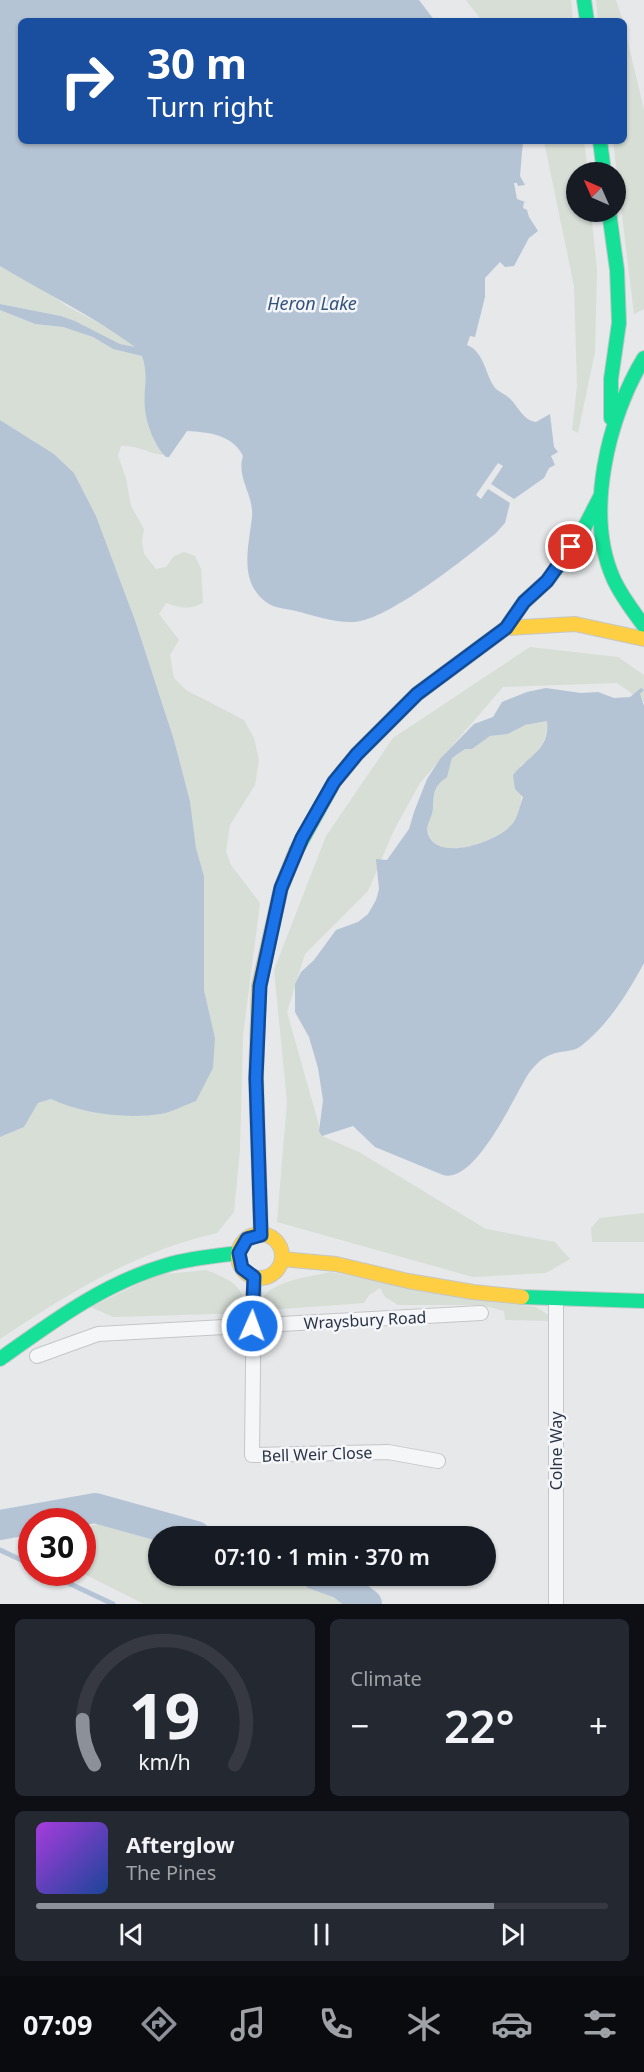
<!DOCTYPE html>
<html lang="en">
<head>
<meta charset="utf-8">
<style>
	body { margin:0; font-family:"Noto Sans",sans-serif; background:#242831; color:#f1f3f6; height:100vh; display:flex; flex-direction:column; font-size:22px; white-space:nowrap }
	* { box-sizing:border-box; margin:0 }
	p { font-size:20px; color:#9ea1a6 }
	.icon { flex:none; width:33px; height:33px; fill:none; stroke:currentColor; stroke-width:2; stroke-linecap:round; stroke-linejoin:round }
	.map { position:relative; height:1604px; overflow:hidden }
	.drawer { display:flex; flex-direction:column; gap:15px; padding:15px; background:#0d0f14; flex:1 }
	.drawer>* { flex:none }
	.top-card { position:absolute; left:18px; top:18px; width:609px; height:126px; border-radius:9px; box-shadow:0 2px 4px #0004; background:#1a4fa0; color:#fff; overflow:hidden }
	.needle { width:39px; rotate:315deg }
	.fabs { position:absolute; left:566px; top:162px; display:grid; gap:12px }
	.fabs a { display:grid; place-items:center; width:60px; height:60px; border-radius:50%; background:#171b24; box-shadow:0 2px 4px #0004; font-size:30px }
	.speed { position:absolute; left:18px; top:1508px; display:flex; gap:12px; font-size:30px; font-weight:700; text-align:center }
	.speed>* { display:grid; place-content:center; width:78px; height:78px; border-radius:50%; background:#171b24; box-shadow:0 2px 4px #0004; line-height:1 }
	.speed .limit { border:9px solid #d22; background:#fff; color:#111 }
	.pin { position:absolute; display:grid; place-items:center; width:51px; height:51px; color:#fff; margin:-26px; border:3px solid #fff; border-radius:50%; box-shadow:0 2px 6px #0007 }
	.me { position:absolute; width:66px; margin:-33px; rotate:2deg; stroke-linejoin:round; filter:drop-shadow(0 0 4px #0008) }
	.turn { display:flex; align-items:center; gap:21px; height:126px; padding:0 30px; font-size:27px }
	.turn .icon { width:78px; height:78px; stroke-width:2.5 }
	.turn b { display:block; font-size:42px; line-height:51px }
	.big { font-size:45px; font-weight:600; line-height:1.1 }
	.drawer .tile { flex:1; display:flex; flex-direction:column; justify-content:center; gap:9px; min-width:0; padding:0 21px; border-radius:9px; background:#242831 }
	.drawer .dial { align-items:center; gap:0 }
	.dial svg { height:156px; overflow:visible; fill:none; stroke:#363941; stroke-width:7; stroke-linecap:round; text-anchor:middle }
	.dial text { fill:#f1f3f6; stroke:none }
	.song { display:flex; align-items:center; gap:18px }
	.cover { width:72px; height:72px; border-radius:9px; background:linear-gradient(135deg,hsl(280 70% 55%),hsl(220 70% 35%)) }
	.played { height:6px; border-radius:3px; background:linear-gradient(90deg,#8c9099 80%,#363941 80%) }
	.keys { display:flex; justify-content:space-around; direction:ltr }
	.heat { display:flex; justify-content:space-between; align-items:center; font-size:33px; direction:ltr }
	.drawer .tiles { flex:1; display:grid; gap:15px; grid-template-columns:1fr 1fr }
	.tile:last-child { grid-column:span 2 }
	.trip { position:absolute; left:148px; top:1526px; width:348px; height:60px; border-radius:30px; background:#171b24; box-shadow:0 2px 4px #0004; font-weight:600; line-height:60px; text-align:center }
	.tab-bar { display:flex; height:96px; justify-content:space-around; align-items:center; background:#090b0e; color:#9ea1a6 }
	.tab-bar .icon { width:42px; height:42px }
	.tab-bar .selected { color:#8c9099 }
	.tab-bar b { font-size:27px; color:#f1f3f6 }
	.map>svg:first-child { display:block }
</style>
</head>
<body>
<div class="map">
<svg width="644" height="1604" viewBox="0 0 644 1604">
	<rect width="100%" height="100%" fill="#e6e8ea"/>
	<g fill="#d6ded6">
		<path d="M 466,0 L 571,0 L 573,21 L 482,21 Z"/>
		<path d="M 596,0 L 616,0 L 623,21 L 598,21 Z"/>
		<path d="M 624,25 L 644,110 L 644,309 L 634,314 L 613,141 L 624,141 Z"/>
		<path d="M 544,141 L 584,141 L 588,172 L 576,172 L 576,212 L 591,212 L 597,270 L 595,352 L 578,433 L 572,430 L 577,386 L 574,286 Z"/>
		<path d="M 0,266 L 48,292 L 65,305 L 117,333 L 138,348 L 120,344 L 75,321 L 61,316 L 0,304 Z"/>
		<path d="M 0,310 L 35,324 L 63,327 L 93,337 L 113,349 L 142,356 C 148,374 145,388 145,407 C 145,423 156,441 163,455 C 147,453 139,445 121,446 L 118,456 L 126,478 L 131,506 L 144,529 L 142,541 L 144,554 L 156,569 L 166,567 L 174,556 L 184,552 L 195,556 L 201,569 L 203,603 C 189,610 180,608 166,603 L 159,614 L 179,640 L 170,655 L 174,678 L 186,690 L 244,720 L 254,738 L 259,760 L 255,785 L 230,825 L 226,851 L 231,865 L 260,903 L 243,1036 L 240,1149 L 234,1212 L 217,1233 C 137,1251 67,1294 0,1339 L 0,1137 L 24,1127 L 38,1103 L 51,1099 C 87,1115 124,1115 162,1114 L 215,1038 L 204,990 L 204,875 L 196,848 L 190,801 L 174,740 L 136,623 L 96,516 L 74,473 L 54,454 L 0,420 Z"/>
		<path d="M 530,647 L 618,657 L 644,675 L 644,702 L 617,683 L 503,687 L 420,783 L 394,830 L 368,891 L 305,954 L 287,1012 L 322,1136 L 359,1152 L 486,1229 L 555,1242 L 570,1259 L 546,1273 L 473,1277 L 277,1222 L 287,1102 L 274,970 L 326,836 L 393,738 Z"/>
		<path d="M 547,721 C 548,742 537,754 520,766 C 521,783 525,811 512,825 C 497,840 440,864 429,835 C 425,825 433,818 433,808 C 435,793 434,786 447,776 L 452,758 L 465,749 L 472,749 L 490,736 L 508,734 L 525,725 Z"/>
		<path d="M 644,1213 L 644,1242 L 592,1242 L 591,1228 L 600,1218 Z"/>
		<path d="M 206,1270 C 231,1280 244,1285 247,1313 L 113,1317 L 91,1307 L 157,1275 Z"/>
		<path d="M 330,1272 L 469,1299 L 536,1307 L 547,1314 L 550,1321 L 505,1320 L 504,1311 L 482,1305 L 398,1305 L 385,1297 L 380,1288 L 369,1295 L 364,1303 L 267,1310 L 262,1309 C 256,1282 311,1277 330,1272 Z"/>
		<path d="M 114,1520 L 148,1523 L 187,1536 L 159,1536 L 159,1575 L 296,1575 L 344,1604 L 144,1604 L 80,1572 L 82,1572 L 83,1528 Z"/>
	</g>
	<g fill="#b4c4d5" fill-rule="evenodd">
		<path d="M 0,0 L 419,0 L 435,21 L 21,21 L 21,141 L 523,141 L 520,176 L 525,185 L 518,186 L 517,183 L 514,183 L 517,199 L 528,203 L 524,202 L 523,208 L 527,210 L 529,217 L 538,231 L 529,238 L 514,266 L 505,267 L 500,262 L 485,278 L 485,297 L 475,337 L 470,336 L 467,345 C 485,352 485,376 496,389 C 499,392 505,394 508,397 C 518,405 522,420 536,422 L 550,414 L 554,447 L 558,452 L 551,456 L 555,465 L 549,468 L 544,478 L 514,499 L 491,484 L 503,466 L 498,463 L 476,495 L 481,499 L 488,489 L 510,503 L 505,523 L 496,533 C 470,555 387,621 354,622 C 335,623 315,616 296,611 C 287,609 273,608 266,602 C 238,581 249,546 252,517 C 254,494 236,478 243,456 C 233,435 209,432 187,431 L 169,457 L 166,457 C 155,447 146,423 145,409 C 143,389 149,376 142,356 L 113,349 L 93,337 L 63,327 L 35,324 L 0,310 L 0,304 L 61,316 L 75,321 L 120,344 L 135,347 C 93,316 45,293 0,266 Z"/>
		<path d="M 0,420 L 54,454 L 74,473 L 96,516 L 136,623 L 174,740 L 190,801 L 196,848 L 204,876 L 204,990 L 215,1038 L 213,1068 L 196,1101 C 185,1105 172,1112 161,1114 C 125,1119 84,1114 51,1099 L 38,1103 L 24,1127 L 0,1137 Z"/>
		<path d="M 546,688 L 581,693 L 598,692 L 614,698 L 630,697 L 641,688 L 644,690 L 640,694 L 644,706 L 644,963 C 628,993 608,1025 581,1046 C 572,1053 560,1050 550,1055 C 541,1058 532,1068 527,1076 C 513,1099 475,1184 443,1175 L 375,1147 L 353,1126 L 322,1136 L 319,1131 L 323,1100 L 318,1068 L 309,1037 L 295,1012 L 295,984 L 301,972 L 314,960 L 336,930 L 358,922 L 368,914 L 376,900 L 379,889 L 376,859 L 387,860 L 409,829 L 414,812 L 427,779 L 440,759 L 474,724 L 493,717 L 502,702 L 527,692 ZM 547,721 C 550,750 529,755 513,775 L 515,789 L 523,797 C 520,805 518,817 513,823 C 501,840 438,864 428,834 C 425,825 433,817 433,808 C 434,792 434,786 447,777 L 452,758 L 465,749 L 472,749 L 490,736 L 508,734 L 525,725 Z"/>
	</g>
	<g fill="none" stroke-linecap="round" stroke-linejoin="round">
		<g stroke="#b4c4d5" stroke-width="5">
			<path d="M 0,1550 L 32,1565"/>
			<path d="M 45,1572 L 113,1604"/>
		</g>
		<g stroke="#b4c4d5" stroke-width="30">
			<path d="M 0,1525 L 95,1508 L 196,1536"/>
			<path d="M 316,1575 L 341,1584 L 367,1604"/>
		</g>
		<g stroke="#c4c6c8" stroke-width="16">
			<g id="street">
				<path d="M 254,1277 L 252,1455 L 388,1452 L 438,1461"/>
				<path d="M 556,1299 L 556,1604"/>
				<path d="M 37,1356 L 98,1334 L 481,1313"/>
			</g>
		</g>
		<g stroke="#c4c6c8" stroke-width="16">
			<g id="fast">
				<path d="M 584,0 L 587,21"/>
				<path d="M 600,141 L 604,172"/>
				<path d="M 609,212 L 617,270 L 619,323 L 611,379 L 611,418"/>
				<path d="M 644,358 C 608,417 584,515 614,580 C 622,597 633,611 644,626"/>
				<path d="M 296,851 L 334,782 L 357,754 L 417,694 L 506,628 L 524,602 L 547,581 L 559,565 L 582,532 L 600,497"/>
				<path d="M 522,1297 L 644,1301"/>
				<path d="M 0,1359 C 52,1322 104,1283 167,1265 C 190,1258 215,1256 239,1253"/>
			</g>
		</g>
		<g stroke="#c4c6c8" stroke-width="16">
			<g id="slow">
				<path d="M 506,628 L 575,624 L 644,639"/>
				<circle cx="260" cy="1256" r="22"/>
				<path d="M 261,1235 L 256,1078 L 259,986 L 281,888 L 296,851"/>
				<path d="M 282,1259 L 336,1264 L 408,1281 L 473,1292 L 522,1297"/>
			</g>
		</g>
		<use href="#street" stroke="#f5f6f7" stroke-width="14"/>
		<use href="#fast" stroke="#16e098" stroke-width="14"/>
		<use href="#slow" stroke="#ffcf43" stroke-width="14"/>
	</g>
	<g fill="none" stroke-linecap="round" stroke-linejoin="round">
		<g stroke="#114b97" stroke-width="15">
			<path id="route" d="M 252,1326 L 254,1277 L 242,1268 L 239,1253 L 247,1239 L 261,1235 L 256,1078 L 260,986 L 281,888 L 302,838 L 334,782 L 357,754 L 417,694 L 506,628 L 524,602 L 547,581 L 571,547"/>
		</g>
		<use href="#route" stroke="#1a73e8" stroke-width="10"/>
	</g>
	<g text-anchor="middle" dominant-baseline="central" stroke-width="5" stroke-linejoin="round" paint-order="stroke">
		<g font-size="16" fill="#2b3445" stroke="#f4f6f9">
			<text transform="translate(365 1320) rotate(-3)">Wraysbury Road</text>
			<text transform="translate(556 1451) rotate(-90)">Colne Way</text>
			<text transform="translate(317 1454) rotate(-2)">Bell Weir Close</text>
		</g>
		<g font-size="18" font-style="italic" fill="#34527a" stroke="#f4f6f9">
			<text x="312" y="303">Heron Lake</text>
		</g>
	</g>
</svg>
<div class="fabs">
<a><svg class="needle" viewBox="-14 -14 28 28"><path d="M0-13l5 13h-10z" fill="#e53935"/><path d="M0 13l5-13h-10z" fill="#9ea1a6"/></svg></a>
</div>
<div class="speed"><div class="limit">30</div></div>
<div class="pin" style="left:571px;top:547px;background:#d93025"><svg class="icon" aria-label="arrive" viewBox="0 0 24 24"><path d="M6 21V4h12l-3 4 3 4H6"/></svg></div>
<svg class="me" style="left:252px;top:1326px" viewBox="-20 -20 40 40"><circle r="17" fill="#1a73e8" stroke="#fff" stroke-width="3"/><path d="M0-11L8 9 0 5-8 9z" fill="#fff"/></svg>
<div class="trip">07:10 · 1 min · 370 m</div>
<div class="top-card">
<div class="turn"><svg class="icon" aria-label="right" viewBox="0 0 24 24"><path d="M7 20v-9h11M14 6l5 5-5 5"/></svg><div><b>30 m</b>Turn right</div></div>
</div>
</div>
<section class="drawer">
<div class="tiles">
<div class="tile dial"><svg viewBox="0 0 100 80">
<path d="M14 69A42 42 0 1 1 86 69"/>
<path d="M14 69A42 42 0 0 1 8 46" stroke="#8c9099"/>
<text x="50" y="56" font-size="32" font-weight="700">19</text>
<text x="50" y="72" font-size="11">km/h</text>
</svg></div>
<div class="tile"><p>Climate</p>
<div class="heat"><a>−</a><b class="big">22°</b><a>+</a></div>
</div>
<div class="tile">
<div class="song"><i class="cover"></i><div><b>Afterglow</b><p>The Pines</p></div></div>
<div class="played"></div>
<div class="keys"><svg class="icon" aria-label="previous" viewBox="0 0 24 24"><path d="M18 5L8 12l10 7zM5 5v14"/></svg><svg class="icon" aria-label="pause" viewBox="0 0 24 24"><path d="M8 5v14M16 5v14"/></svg><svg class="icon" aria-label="next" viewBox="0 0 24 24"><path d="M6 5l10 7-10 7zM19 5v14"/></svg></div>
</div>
</div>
</section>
<nav class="tab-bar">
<b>07:09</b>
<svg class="icon selected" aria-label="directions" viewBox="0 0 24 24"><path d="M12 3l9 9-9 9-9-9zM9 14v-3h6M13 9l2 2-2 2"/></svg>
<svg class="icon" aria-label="music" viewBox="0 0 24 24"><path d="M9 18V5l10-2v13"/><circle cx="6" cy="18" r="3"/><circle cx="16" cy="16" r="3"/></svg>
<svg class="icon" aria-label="phone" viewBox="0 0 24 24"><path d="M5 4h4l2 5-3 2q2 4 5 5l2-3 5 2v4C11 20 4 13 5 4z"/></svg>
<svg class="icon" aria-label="climate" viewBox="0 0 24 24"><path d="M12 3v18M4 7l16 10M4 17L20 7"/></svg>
<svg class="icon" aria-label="car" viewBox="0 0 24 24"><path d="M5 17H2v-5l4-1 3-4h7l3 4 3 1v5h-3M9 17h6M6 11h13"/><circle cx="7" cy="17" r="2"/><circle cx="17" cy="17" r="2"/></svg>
<svg class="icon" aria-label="filters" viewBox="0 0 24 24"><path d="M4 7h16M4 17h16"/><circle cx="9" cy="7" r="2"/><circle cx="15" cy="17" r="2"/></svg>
</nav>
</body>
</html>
